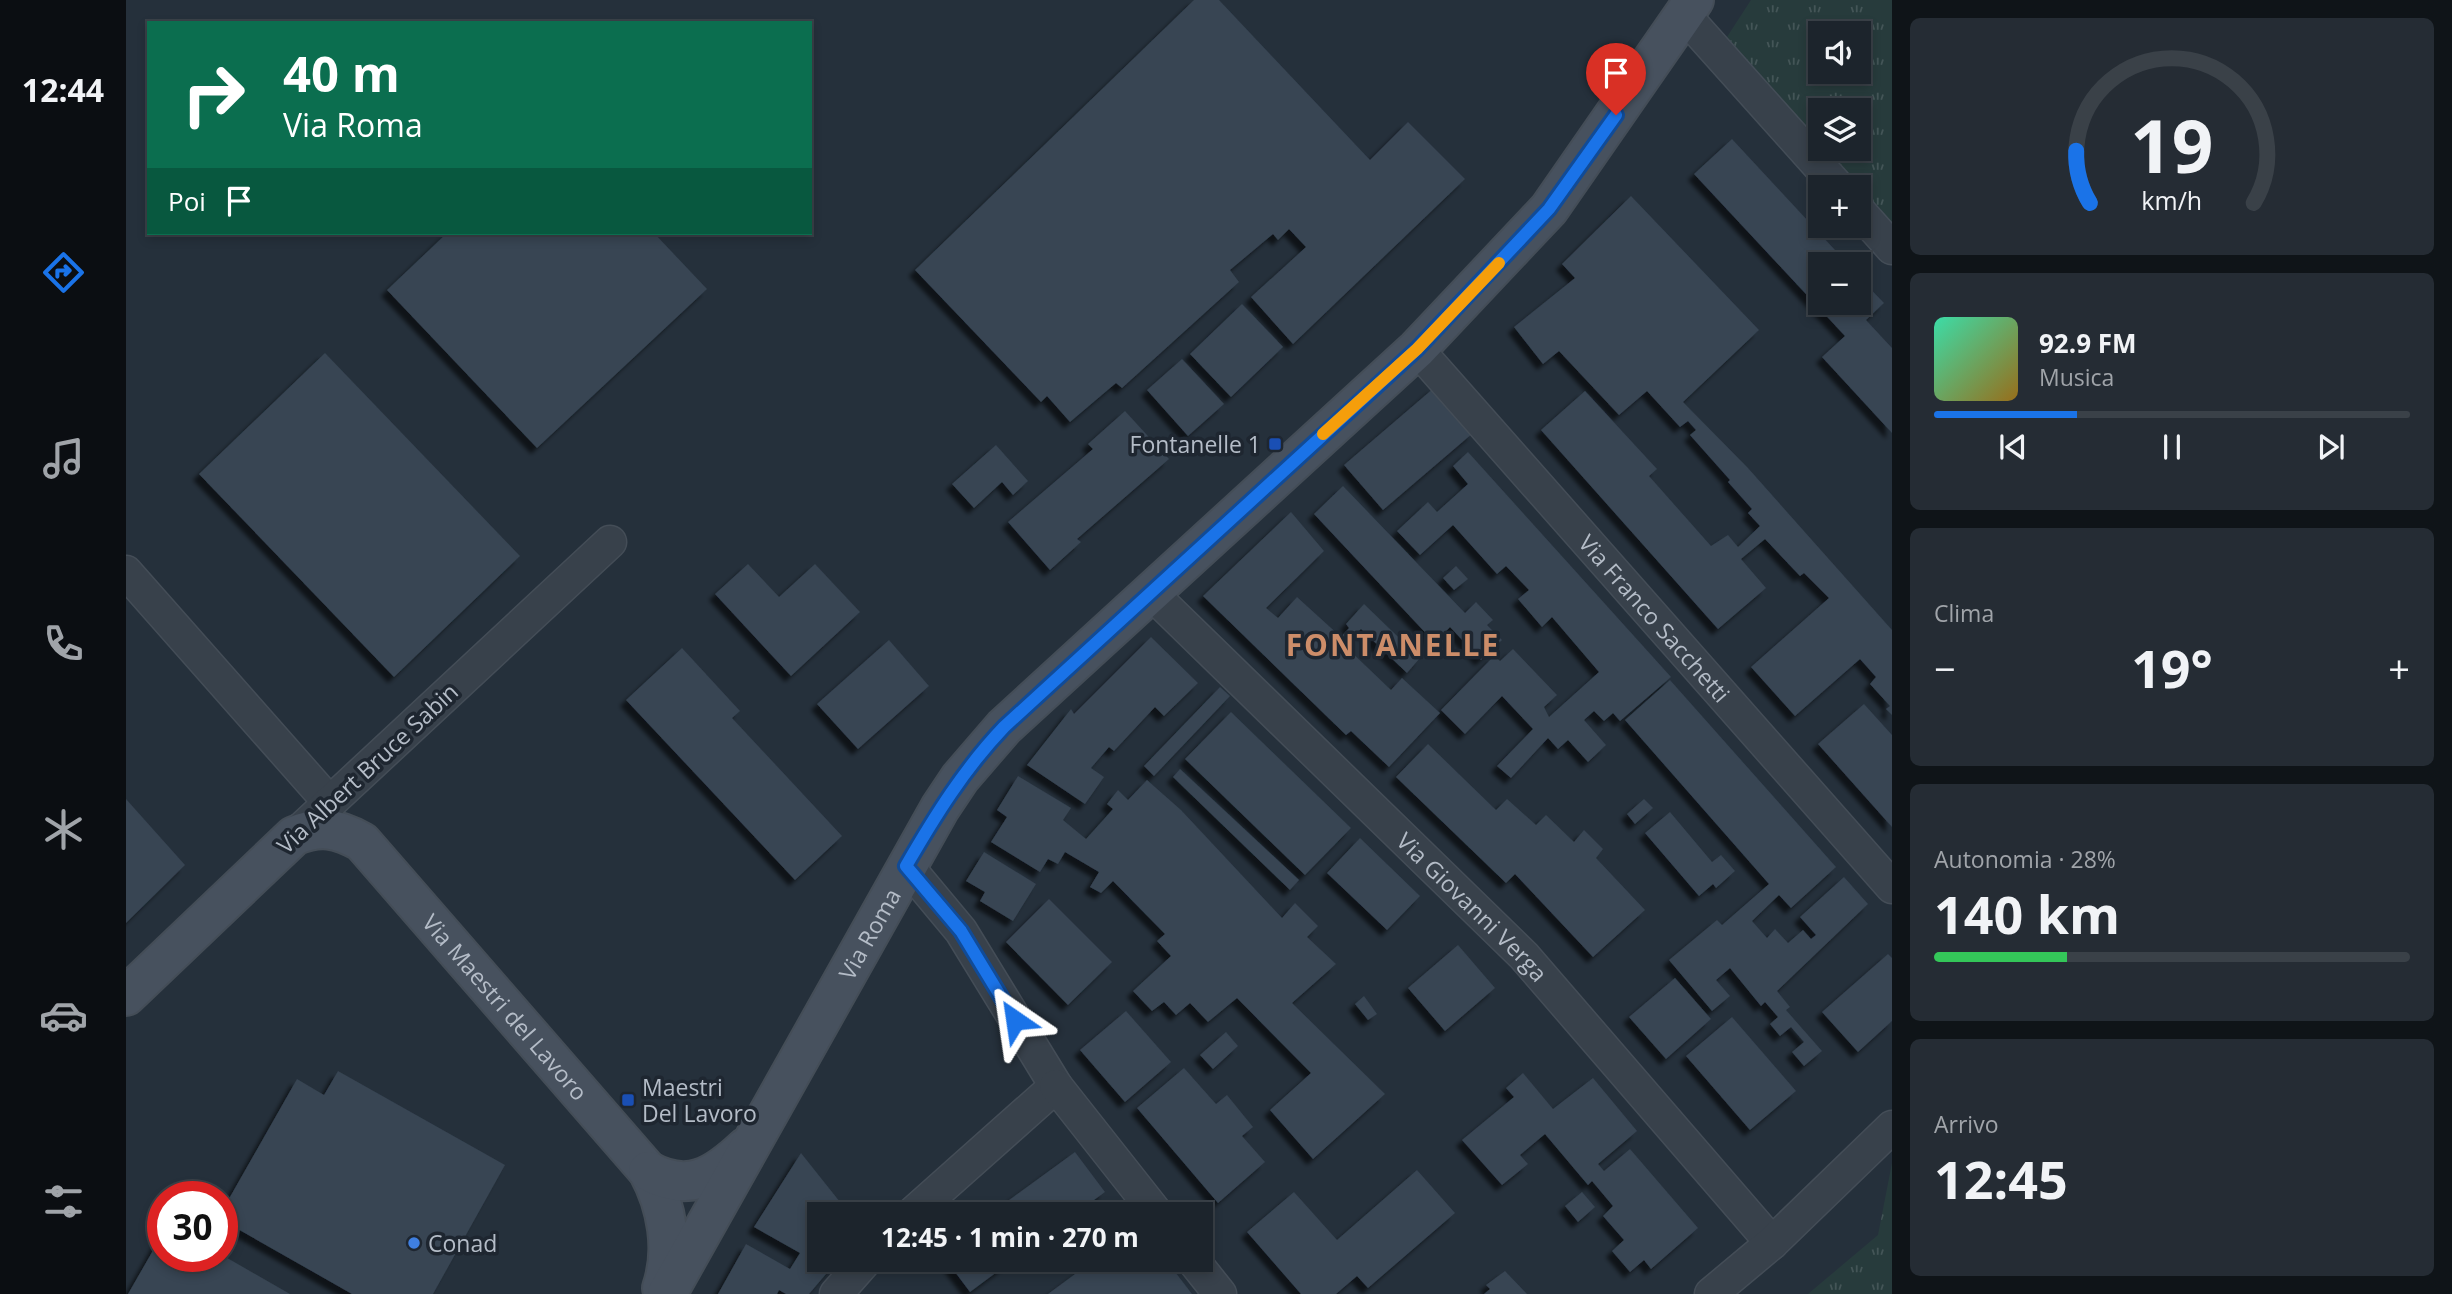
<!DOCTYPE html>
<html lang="it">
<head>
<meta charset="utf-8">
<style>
	body { margin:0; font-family:"Open Sans",sans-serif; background:#252c34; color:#f1f3f6; height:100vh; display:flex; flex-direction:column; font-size:26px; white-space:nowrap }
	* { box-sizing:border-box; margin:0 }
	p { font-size:23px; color:#a0a4a9 }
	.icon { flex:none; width:38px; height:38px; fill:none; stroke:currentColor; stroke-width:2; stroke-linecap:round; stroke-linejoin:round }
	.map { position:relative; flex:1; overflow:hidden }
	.details { display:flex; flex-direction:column; gap:18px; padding:18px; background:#0f1418; width:560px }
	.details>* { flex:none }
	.guide { position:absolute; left:21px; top:21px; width:665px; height:214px; border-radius:0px; box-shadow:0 4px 10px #0003,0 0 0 2px #3a4148; background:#0b6e4f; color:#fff; overflow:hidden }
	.buttons { position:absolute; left:1682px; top:21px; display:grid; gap:14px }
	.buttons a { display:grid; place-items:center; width:63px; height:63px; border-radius:0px; background:#1c242c; box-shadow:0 4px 10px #0003,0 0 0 2px #3a4148; font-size:35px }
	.speed { position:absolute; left:21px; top:1181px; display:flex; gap:14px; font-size:35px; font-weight:700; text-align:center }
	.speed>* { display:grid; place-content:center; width:91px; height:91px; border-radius:50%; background:#1c242c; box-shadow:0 4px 10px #0003,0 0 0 2px #3a4148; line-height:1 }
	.speed .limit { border:10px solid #d22; background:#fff; color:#111 }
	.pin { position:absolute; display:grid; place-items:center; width:60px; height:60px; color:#fff; margin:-72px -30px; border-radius:50% 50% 50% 0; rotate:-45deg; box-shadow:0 0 7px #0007 }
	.pin .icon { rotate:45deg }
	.me { position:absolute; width:77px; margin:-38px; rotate:328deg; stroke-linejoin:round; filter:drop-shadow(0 0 5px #0008) }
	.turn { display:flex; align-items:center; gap:24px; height:147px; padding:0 21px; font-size:32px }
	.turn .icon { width:91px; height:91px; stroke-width:2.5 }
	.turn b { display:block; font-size:49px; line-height:60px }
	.then { display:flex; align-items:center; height:66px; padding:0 21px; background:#0003; gap:14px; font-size:26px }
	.big { font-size:52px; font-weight:700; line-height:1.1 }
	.details .widget { flex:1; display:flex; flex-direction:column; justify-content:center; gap:10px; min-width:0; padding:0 24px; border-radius:10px; background:#252c34 }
	.details .dial { align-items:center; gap:0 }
	.dial svg { height:182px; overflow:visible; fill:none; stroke:#3a4148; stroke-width:7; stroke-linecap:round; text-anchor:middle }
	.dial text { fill:#f1f3f6; stroke:none }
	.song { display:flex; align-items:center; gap:21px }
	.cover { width:84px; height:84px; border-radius:10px; background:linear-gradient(135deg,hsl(160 70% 55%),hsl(40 70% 35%)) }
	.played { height:7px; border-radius:4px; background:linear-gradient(90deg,#1a73e8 30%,#3a4148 30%) }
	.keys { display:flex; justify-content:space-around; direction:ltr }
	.heat { display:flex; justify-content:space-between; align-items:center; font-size:38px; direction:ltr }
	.charge { height:10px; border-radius:5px; background:linear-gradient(90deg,#34c759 28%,#3a4148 0) }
	.trip { position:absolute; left:681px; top:1202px; width:406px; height:70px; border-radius:0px; background:#1c242c; box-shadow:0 4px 10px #0003,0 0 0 2px #3a4148; font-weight:700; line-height:70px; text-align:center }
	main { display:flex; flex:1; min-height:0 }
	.menu { display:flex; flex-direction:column; width:126px; justify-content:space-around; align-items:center; background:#0b0e12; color:#a0a4a9 }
	.menu .icon { width:49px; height:49px }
	.menu .on { color:#1a73e8 }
	.menu b { font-size:32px; color:#f1f3f6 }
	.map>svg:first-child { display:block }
</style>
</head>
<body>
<main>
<nav class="menu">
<b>12:44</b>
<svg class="icon on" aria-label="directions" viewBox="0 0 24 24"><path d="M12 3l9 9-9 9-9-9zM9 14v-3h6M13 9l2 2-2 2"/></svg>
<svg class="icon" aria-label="music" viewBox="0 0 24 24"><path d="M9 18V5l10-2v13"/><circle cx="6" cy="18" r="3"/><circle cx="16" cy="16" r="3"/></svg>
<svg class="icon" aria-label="phone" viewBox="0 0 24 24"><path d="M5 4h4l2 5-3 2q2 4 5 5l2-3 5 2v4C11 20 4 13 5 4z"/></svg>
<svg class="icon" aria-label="climate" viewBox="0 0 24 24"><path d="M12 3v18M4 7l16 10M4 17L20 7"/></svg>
<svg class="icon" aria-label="car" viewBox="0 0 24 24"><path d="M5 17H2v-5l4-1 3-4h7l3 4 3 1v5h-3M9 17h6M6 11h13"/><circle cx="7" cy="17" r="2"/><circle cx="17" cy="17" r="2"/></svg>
<svg class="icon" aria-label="filters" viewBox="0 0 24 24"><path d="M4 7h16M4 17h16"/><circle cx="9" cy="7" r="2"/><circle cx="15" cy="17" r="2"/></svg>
</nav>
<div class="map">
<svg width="1766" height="1294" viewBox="0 0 1766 1294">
	<defs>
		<pattern id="grass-tufts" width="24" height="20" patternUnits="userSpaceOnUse" patternTransform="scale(1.75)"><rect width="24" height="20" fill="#273b3c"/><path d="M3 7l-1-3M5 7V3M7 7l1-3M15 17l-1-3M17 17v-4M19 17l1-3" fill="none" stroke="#445557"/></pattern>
		<filter id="shadow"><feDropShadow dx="-6" dy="6" stdDeviation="2" flood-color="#0009"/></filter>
	</defs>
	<rect width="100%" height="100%" fill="#25303b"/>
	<g fill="url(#grass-tufts)" fill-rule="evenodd">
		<path d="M 1625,0 L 1766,0 L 1766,223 L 1700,149 L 1732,149 L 1732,110 L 1694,110 L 1694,142 L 1601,37 ZM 1694,33 L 1732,33 L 1732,72 L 1694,72 Z"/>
		<path d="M 1766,1163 L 1766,1294 L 1682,1294 L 1752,1235 Z"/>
	</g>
	<g fill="#374452" filter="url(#shadow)">
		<path d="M 1068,0 L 1093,0 L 1244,160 L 1282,122 L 1339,179 L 1167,344 L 1125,297 L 1180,247 L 1163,229 L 1152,240 L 1147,234 L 1104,270 L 1113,282 L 996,388 L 990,383 L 944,422 L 921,396 L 915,402 L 789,270 Z"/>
		<path d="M 1606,139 L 1722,264 L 1694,264 L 1694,303 L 1732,303 L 1732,276 L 1758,303 L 1740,320 L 1766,348 L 1766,433 L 1696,357 L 1719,336 L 1568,174 Z"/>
		<path d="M 1505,196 L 1633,330 L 1557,402 L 1622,468 L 1766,630 L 1766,715 L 1760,709 L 1764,706 L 1744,684 L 1750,677 L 1734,659 L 1669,716 L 1625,667 L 1703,598 L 1678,573 L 1674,576 L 1639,539 L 1615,559 L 1640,588 L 1592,629 L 1415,430 L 1459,391 L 1531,469 L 1523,476 L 1585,546 L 1602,535 L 1612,547 L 1634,526 L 1622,513 L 1626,509 L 1602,482 L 1604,480 L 1564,435 L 1570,430 L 1562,421 L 1554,427 L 1521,391 L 1493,415 L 1433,351 L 1417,364 L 1388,327 L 1449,278 L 1436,264 Z"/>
		<path d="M 321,233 L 528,233 L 581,289 L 411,448 L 261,290 Z"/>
		<path d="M 1116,304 L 1157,347 L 1105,397 L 1064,354 Z"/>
		<path d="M 199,353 L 394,556 L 268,677 L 73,474 Z"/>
		<path d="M 1056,359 L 1098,404 L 1062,436 L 1021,390 Z"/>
		<path d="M 1309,387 L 1347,433 L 1257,510 L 1218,465 Z"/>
		<path d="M 999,411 L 1043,459 L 951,539 L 955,542 L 924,570 L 882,522 L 967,449 L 962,444 Z"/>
		<path d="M 870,445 L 902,481 L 887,495 L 876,482 L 848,508 L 826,484 Z"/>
		<path d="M 1342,452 L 1545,677 L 1494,721 L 1487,713 L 1478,721 L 1468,711 L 1458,720 L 1480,745 L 1462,762 L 1442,740 L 1432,749 L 1422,738 L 1385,778 L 1371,766 L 1407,729 L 1376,696 L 1339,734 L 1315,710 L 1368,656 L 1374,661 L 1387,649 L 1431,695 L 1418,707 L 1423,717 L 1473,672 L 1426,617 L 1416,627 L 1392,599 L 1403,590 L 1380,566 L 1371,574 L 1327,525 L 1294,555 L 1271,531 L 1302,502 L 1311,512 L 1342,484 L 1327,466 Z"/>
		<path d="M 1217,486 L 1339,613 L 1350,602 L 1367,620 L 1361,625 L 1376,640 L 1355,660 L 1324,627 L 1309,643 L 1188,514 Z"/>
		<path d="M 1165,512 L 1198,551 L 1140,608 L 1152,618 L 1171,597 L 1215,637 L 1223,628 L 1220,624 L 1238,604 L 1294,658 L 1281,673 L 1235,629 L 1218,645 L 1265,690 L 1276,678 L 1314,713 L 1263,767 L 1225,731 L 1220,735 L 1077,596 Z"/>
		<path d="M 622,564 L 653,597 L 689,564 L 734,612 L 665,676 L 589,594 Z"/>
		<path d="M 1330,566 L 1342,579 L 1328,590 L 1317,578 Z"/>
		<path d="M 1025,637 L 1072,683 L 1038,716 L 1029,707 L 988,751 L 983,747 L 965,768 L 978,777 L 959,804 L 901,765 L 945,709 L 948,714 Z"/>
		<path d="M 763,640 L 803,686 L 732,749 L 691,704 Z"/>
		<path d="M 556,648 L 614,711 L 606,718 L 716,836 L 669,880 L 500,700 Z"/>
		<path d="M 1544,680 L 1710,867 L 1665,908 L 1653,895 L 1626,921 L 1641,938 L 1649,929 L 1662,943 L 1677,930 L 1685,939 L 1690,935 L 1674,917 L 1718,877 L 1742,904 L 1651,991 L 1664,1007 L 1660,1010 L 1696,1051 L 1678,1066 L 1666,1052 L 1678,1042 L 1665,1027 L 1654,1036 L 1644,1024 L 1652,1017 L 1639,1002 L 1635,1006 L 1604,968 L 1590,980 L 1604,996 L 1586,1011 L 1543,960 L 1591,920 L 1596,925 L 1643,884 L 1499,720 Z"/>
		<path d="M 1094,687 L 1104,696 L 1028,776 L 1018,766 Z"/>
		<path d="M 1738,704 L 1766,735 L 1766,827 L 1692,744 Z"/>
		<path d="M 1105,712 L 1225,828 L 1179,875 L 1059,759 Z"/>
		<path d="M 1302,744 L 1370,810 L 1381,799 L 1410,825 L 1420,815 L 1448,842 L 1458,830 L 1477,849 L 1470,858 L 1519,910 L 1467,957 L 1389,874 L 1380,883 L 1270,777 Z"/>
		<path d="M 1054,769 L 1173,880 L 1164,890 L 1047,777 Z"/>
		<path d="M 892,776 L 945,808 L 937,820 L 960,839 L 987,809 L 981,804 L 992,790 L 1002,800 L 1021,780 L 1055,810 L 1156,918 L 1169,903 L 1192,926 L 1181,937 L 1210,964 L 1166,1003 L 1259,1094 L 1187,1159 L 1144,1110 L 1185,1073 L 1111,998 L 1082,1022 L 1064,1003 L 1050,1015 L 1038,1002 L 1026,1011 L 1007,991 L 1045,956 L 1031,941 L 1039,934 L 987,881 L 975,893 L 964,887 L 973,872 L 939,852 L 932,864 L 922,859 L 914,872 L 865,842 L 881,817 L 871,810 Z"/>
		<path d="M 0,799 L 59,865 L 0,923 Z"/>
		<path d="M 1518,799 L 1527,808 L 1509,824 L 1501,814 Z"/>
		<path d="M 1544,812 L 1586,862 L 1595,855 L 1609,871 L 1590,888 L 1587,884 L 1573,896 L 1519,833 Z"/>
		<path d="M 1234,838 L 1294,896 L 1261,930 L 1201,873 Z"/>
		<path d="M 858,852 L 910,884 L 887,921 L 854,901 L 859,892 L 840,881 Z"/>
		<path d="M 923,899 L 986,962 L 942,1005 L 880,942 Z"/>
		<path d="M 1332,945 L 1369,988 L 1319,1031 L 1282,988 Z"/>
		<path d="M 1762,954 L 1766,958 L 1766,1021 L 1732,1052 L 1696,1012 Z"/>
		<path d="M 1549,978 L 1585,1019 L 1540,1059 L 1503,1017 Z"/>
		<path d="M 1238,996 L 1251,1014 L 1242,1020 L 1229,1004 Z"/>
		<path d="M 1000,1011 L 1045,1062 L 999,1102 L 954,1050 Z"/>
		<path d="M 1606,1017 L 1670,1091 L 1624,1130 L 1560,1056 Z"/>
		<path d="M 1100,1032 L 1112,1046 L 1087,1069 L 1074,1055 Z"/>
		<path d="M 1058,1068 L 1090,1104 L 1101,1095 L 1127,1127 L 1116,1136 L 1139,1162 L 1092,1203 L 1011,1108 Z"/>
		<path d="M 212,1071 L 379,1165 L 307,1294 L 226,1294 L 96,1220 L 96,1211 L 171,1079 L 198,1095 Z"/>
		<path d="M 1397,1073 L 1427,1109 L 1467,1078 L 1511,1131 L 1472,1164 L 1478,1171 L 1504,1149 L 1572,1228 L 1525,1269 L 1518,1260 L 1504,1272 L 1486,1251 L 1498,1240 L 1477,1216 L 1487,1206 L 1466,1181 L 1462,1185 L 1419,1134 L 1394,1155 L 1402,1164 L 1376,1185 L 1336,1140 L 1388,1097 L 1380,1088 Z"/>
		<path d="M 949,1152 L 979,1192 L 949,1214 L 864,1214 Z"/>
		<path d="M 675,1153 L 718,1207 L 710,1214 L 693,1214 L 693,1260 L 712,1260 L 683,1294 L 660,1294 L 653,1290 L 651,1294 L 592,1294 L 620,1244 L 664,1269 L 674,1253 L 628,1227 Z"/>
		<path d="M 1291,1170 L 1329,1213 L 1242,1288 L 1231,1276 L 1210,1294 L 1175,1294 L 1121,1232 L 1168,1192 L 1211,1240 Z"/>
		<path d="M 1456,1192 L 1469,1207 L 1452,1222 L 1439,1206 Z"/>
		<path d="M 37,1233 L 37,1256 L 96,1255 L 164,1294 L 2,1294 Z"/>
		<path d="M 820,1260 L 887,1260 L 844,1292 Z"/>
		<path d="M 968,1260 L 1040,1260 L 1066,1294 L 922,1294 Z"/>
		<path d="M 1379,1271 L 1401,1294 L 1358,1294 L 1364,1289 L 1360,1285 Z"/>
	</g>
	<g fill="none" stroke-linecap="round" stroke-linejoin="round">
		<g stroke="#444d57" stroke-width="35">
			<g id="street">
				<path d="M 1558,15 L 1712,187"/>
				<path d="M 1732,210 L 1766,248"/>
				<path id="s1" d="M 1291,349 L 1766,887"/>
				<path d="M 0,572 L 204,803"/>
				<path id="s2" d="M 1023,591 L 1398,956 L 1646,1243"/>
				<path d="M 168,836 L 484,542"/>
				<path d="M 780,865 L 835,931 L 930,1086 L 786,1214"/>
				<path d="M 930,1086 L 1031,1214"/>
				<path d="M 1067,1260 L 1094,1294"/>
				<path d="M 710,1294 L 740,1260"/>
				<path d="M 1585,1294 L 1646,1243 L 1766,1127"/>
			</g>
		</g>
		<g stroke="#444d57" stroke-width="42">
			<g id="secondary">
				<path id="s3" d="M 0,996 L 168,836 C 194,825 211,828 236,842 L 522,1171 C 541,1206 549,1250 536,1288"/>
				<path d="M 522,1171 C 562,1193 588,1177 619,1148"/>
				<path id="s4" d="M 541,1294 L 814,808 L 834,778 L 878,727 L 1291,349 L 1423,209 L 1568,0"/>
			</g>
		</g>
		<use href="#street" stroke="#38414b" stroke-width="32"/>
		<use href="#secondary" stroke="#47515e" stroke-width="38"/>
	</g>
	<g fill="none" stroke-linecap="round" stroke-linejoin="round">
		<g stroke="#114b97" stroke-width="18">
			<path id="route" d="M 889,1020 L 835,931 L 780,866 C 809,816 838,769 878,727 L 1291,349 L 1423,209 L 1490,115"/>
		</g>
		<use href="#route" stroke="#1a73e8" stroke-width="12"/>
		<path stroke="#f59e0b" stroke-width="12" d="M 1197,434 L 1291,349 L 1373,263"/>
	</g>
	<g fill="#1a4fb4" stroke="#1e2630" stroke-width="2.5">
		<rect x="1142" y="437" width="14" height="14" rx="3.5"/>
		<rect x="495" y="1093" width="14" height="14" rx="3.5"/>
	</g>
	<circle fill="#3f7fe0" stroke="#1e2630" stroke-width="2.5" cx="288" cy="1243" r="7"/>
	<g text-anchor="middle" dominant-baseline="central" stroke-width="7" stroke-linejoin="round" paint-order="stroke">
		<g font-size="23" fill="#b4bcc7" stroke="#1e2630" text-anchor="start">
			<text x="1135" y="444" text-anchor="end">Fontanelle 1</text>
			<text x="516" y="1087">Maestri<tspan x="516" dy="26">Del Lavoro</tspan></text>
			<text x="302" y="1243">Conad</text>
		</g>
		<g font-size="23" fill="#b4bcc7" stroke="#1e2630">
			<text stroke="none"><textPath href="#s1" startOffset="359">Via Franco Sacchetti</textPath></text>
			<text transform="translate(241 768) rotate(-43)">Via Albert Bruce Sabin</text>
			<text stroke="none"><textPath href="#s2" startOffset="452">Via Giovanni Verga</textPath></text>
			<text stroke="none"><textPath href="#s4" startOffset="413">Via Roma</textPath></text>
			<text stroke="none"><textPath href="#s3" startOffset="522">Via Maestri del Lavoro</textPath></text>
		</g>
		<g font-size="30" font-weight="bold" letter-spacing="2" fill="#cd8d69" stroke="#1e2630">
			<text x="1267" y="644">FONTANELLE</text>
		</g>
	</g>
</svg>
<div class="buttons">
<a><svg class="icon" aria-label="sound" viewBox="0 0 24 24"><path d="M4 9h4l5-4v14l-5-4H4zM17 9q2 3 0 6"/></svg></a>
<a><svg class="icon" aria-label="layers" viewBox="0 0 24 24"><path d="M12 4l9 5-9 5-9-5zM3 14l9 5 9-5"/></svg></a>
<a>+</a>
<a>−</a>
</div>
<div class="speed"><div class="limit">30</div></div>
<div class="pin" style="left:1490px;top:115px;background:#d93025"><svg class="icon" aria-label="arrive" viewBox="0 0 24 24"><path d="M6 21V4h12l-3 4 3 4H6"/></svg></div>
<svg class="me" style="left:889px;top:1020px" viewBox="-20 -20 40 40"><path d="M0-17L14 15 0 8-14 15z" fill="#1a73e8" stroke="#fff" stroke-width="4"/></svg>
<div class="trip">12:45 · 1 min · 270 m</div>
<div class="guide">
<div class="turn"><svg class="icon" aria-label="right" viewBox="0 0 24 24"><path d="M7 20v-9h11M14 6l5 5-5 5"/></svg><div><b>40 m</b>Via Roma</div></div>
<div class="then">Poi<svg class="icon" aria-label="arrive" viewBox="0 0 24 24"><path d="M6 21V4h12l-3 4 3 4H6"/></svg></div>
</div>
</div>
<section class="details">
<div class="widget dial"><svg viewBox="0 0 100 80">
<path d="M14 69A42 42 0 1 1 86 69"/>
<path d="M14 69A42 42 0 0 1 8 46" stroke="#1a73e8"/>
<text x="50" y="56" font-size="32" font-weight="700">19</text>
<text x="50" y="72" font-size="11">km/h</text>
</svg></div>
<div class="widget">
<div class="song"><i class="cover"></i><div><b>92.9 FM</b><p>Musica</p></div></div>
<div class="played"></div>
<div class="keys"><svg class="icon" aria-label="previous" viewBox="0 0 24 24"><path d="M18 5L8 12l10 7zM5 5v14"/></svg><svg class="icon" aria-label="pause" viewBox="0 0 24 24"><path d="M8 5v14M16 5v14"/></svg><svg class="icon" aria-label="next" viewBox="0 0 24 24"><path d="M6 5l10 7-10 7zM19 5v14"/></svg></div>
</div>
<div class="widget"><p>Clima</p>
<div class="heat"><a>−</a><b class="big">19°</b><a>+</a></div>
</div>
<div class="widget"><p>Autonomia · 28%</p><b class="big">140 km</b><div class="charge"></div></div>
<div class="widget"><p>Arrivo</p><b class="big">12:45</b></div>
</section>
</main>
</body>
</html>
